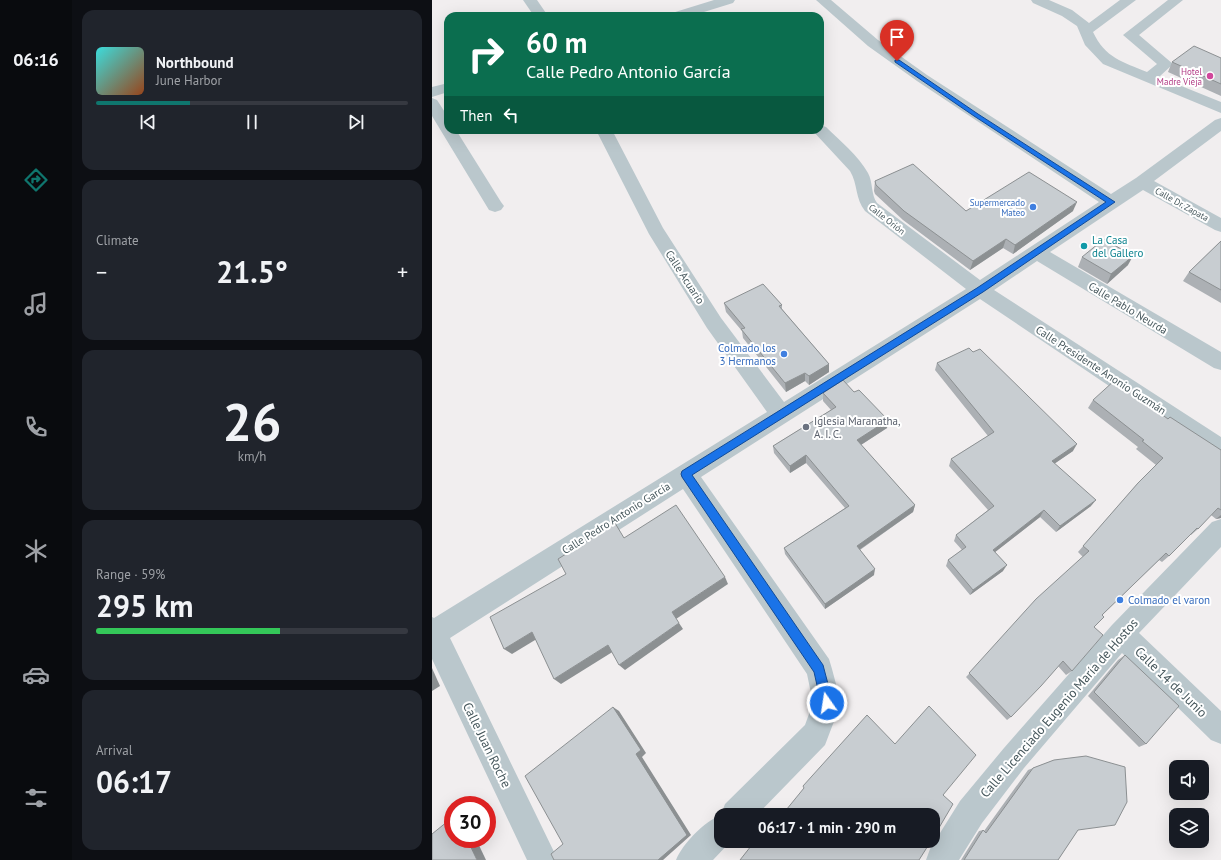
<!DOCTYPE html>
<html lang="en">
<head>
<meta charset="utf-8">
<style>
	body { margin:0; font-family:"PT Sans",sans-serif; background:#20242c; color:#f1f3f6; height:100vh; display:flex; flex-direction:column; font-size:15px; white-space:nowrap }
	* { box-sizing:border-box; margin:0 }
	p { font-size:13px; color:#9ea1a6 }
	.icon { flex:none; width:22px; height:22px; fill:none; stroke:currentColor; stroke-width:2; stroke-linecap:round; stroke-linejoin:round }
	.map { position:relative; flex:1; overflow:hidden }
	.details { display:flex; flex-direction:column; gap:10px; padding:10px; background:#0d0f14; width:360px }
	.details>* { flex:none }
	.top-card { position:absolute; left:12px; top:12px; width:380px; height:122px; border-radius:12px; box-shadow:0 4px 16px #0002; background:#0b6e4f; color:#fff; overflow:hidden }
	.tools { position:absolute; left:737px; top:760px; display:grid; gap:8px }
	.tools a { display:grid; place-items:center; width:40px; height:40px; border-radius:8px; background:#171b24; box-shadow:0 4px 16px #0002; font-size:20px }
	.speed { position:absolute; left:12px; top:796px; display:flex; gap:8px; font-size:20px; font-weight:700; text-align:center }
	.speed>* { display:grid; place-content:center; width:52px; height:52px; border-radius:50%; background:#171b24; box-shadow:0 4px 16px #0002; line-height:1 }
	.speed .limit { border:6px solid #d22; background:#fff; color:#111 }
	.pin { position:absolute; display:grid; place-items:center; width:34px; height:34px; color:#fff; margin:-41px -17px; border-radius:50% 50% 50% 0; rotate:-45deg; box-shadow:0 0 4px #0007 }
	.pin .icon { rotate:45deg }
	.me { position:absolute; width:44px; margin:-22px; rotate:347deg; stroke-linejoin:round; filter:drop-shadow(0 0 3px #0008) }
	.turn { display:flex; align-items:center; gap:14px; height:84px; padding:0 16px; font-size:18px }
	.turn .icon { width:52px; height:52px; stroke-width:2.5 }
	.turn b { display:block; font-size:28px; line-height:34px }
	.then { display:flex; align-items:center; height:38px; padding:0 16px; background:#0003; gap:8px; font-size:15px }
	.big { font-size:30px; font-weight:600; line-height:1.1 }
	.details .tile { flex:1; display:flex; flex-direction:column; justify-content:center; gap:6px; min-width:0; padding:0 14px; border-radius:12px; background:#20242c }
	.details .dial { align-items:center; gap:0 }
	.dial b { font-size:52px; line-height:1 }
	.song { display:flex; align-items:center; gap:12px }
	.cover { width:48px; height:48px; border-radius:6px; background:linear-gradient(135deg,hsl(180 70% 55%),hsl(20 70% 35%)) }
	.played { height:4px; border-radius:2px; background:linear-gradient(90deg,#0f766e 30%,#363941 30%) }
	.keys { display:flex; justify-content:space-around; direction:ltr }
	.heat { display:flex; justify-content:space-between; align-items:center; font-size:22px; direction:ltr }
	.charge { height:6px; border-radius:3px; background:linear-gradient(90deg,#34c759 59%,#363941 0) }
	.trip { position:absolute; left:282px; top:808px; width:226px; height:40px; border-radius:12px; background:#171b24; box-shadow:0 4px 16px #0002; font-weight:600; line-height:40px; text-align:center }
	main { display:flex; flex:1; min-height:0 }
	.dock { display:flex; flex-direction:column; width:72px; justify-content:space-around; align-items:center; background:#090b0e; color:#9ea1a6 }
	.dock .icon { width:28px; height:28px }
	.dock .active { color:#0f766e }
	.dock b { font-size:18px; color:#f1f3f6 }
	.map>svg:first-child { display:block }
</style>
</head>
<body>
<main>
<nav class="dock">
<b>06:16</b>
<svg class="icon active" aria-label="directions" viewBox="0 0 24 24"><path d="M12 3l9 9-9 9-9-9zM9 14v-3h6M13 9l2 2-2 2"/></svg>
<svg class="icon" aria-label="music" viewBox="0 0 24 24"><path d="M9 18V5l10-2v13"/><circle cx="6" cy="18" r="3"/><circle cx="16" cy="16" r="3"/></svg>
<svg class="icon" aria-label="phone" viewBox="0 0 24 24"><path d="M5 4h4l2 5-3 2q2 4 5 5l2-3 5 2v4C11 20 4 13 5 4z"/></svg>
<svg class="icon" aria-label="climate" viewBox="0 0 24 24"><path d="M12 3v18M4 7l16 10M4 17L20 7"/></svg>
<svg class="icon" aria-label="car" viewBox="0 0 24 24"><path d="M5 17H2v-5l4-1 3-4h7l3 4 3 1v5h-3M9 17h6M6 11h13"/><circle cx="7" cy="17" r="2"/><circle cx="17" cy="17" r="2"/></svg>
<svg class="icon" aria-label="filters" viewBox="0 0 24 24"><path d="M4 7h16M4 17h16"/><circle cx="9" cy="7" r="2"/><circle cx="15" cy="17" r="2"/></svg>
</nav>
<section class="details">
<div class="tile">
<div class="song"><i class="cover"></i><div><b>Northbound</b><p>June Harbor</p></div></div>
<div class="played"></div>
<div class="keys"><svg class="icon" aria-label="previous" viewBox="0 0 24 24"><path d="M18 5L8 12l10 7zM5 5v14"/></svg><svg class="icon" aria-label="pause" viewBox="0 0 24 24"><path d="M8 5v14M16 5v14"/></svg><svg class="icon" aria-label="next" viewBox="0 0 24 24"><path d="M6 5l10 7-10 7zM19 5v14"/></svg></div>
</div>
<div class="tile"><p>Climate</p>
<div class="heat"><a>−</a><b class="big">21.5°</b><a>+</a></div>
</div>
<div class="tile dial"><b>26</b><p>km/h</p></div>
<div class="tile"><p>Range · 59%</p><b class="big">295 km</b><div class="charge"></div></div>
<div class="tile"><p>Arrival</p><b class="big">06:17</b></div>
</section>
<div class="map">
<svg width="789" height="860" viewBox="0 0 789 860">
	<rect width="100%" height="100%" fill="#f1eeef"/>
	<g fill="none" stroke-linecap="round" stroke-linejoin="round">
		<g fill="#bac7cc" fill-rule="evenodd">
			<path d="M 91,0 L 105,0 L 116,16 L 102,16 Z"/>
			<path d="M 282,0 L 303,0 L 301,3 L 259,16 L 238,16 L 240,13 Z"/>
			<path d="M 384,0 L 399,0 L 446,40 L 495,75 L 679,194 L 704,178 L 783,120 L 789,118 L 789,131 L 722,181 L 789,218 L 789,232 L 783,230 L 711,190 L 618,252 L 789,352 L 789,370 L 782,368 L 605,261 L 562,290 L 789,437 L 789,459 L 781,456 L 548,299 L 269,477 L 397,659 L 400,669 L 409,703 L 393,745 L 325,815 L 289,815 L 289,841 L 299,841 L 281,860 L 244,860 C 251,843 272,822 289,815 L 293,804 L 373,725 L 381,703 L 375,674 L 251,489 L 18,638 L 126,860 L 95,860 L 0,659 L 0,617 L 2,618 L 335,412 L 275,328 L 217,234 L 164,130 L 180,130 L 231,228 L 289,318 L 352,402 L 534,289 L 433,211 C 423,199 426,184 418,171 L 380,130 L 388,130 L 388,125 L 394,127 C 408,141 426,155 436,173 C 441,182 439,195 445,203 L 548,280 L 667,202 L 485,81 L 436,46 Z"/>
			<path d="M 599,0 L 617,0 L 640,10 L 657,23 L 688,0 L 704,0 L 661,32 C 673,58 691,62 715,72 L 725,64 L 691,35 L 736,0 L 751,0 L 707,35 L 741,64 L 727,77 L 789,102 L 789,113 L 671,64 L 653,45 L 645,26 L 630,16 L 601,3 Z"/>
			<path d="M 16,83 L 16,92 L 0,97 L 0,87 Z"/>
			<path d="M 0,98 L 5,100 L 16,117 L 16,130 L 24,130 L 69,202 L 72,206 L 69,210 L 63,212 L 57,210 L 0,116 Z"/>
			<path d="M 789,519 L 789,547 L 707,633 L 789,711 L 789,744 L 779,740 L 690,653 L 592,768 L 550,823 L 527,860 L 494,860 L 498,849 L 528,801 L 572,748 L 680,625 L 780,522 Z"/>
		</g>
	</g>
	<g fill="#acb0b4">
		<path d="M 789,58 L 789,96 L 736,72 L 740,62 Z"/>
		<path d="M 443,181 L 534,211 L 641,211 L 581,254 L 571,248 L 538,270 L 471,220 L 443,194 L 442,191 Z"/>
		<path d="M 789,241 L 789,303 L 751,281 L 757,272 Z"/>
		<path d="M 650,257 L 696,265 L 675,284 L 646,267 Z"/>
		<path d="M 292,303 L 350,305 L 350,309 L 397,364 L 397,372 L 377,385 L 373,381 L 354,392 L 311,338 L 310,331 L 294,312 Z"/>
		<path d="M 541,352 L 641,451 L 622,464 L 659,506 L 624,532 L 608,517 L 563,552 L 571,571 L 538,595 L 514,566 L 516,560 L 530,550 L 522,541 L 524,535 L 556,510 L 517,466 L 519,459 L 556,436 L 503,370 L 505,363 Z"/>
		<path d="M 422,392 L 456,420 L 455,428 L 429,445 L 483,505 L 481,512 L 428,550 L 442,575 L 393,609 L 353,554 L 352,548 L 413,508 L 374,463 L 358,473 L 342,453 L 341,446 L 399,410 L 391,401 L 391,393 Z"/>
		<path d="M 661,400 L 736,419 L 789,450 L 789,518 L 784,519 L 779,515 L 766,529 L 759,535 L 758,535 L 737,556 L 730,562 L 727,560 L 670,615 L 662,627 L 640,671 L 634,675 L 626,666 L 579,717 L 575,720 L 534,677 L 651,557 L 646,552 L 706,483 L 724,465 L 704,449 L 706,447 L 656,408 Z"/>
		<path d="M 693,655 L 714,744 L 707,747 L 656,696 L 686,660 Z"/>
		<path d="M 622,760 L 646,830 L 626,860 L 529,860 L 547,831 L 551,830 L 552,831 L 596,770 Z"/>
	</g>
	<g fill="#8c9092">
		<path d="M 645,202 L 641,211 L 581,254 L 583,245 Z"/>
		<path d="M 574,239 L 571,248 L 538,270 L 541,261 Z"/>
		<path d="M 701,256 L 696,265 L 675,284 L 679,274 Z"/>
		<path d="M 397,364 L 397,372 L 377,385 L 377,376 Z"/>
		<path d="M 373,373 L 373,381 L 354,392 L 353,383 Z"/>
		<path d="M 456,420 L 455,428 L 424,448 L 425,440 Z"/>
		<path d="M 645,444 L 641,451 L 616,468 L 620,461 Z"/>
		<path d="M 374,455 L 374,463 L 358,473 L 358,466 Z"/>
		<path d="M 664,500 L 659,506 L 624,532 L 628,526 Z"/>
		<path d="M 483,505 L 481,512 L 424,552 L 425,546 Z"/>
		<path d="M 612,510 L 608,517 L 558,556 L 561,550 Z"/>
		<path d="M 789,515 L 789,518 L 784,519 Z"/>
		<path d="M 575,565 L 571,571 L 538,595 L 541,590 Z"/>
		<path d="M 443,569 L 442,575 L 393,609 L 393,604 Z"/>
		<path d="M 293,577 L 296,584 L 244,619 L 240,612 Z"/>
		<path d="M 247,623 L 251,629 L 193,670 L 187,665 Z"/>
		<path d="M 100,632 L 108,637 L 80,654 L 72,649 Z"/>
		<path d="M 176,645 L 182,651 L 129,684 L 122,679 Z"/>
		<path d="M 0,668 L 8,686 L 0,691 Z"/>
		<path d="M 181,707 L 187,711 L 214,753 L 210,757 L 259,835 L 231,860 L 226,860 Z"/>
		<path d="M 35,839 L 44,839 L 54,860 L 45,860 Z"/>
	</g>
	<g fill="#c8cdd1" stroke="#8c9092">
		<path d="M 762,46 L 789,58 L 789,84 L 740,62 Z"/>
		<path d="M 481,164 L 534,211 L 597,172 L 645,202 L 583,245 L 574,239 L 541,261 L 472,211 L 444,185 L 443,181 Z"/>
		<path d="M 672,239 L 701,256 L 679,274 L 650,257 Z"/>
		<path d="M 789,241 L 789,290 L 757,272 Z"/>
		<path d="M 331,284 L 350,305 L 347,306 L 397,364 L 377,376 L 373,373 L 353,383 L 309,329 L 313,328 L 292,303 Z"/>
		<path d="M 537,348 L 541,352 L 548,349 L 645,444 L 620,461 L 664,500 L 628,526 L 612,510 L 561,550 L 575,565 L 541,590 L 516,560 L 534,547 L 524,535 L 562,506 L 519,459 L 562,432 L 505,363 Z"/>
		<path d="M 411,380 L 422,392 L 427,390 L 456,420 L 425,440 L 483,505 L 425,546 L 443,569 L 393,604 L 352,548 L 417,506 L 374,455 L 358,466 L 341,446 L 404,407 L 391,393 Z"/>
		<path d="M 683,380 L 736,419 L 738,417 L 789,450 L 789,510 L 786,508 L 766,529 L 765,528 L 737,556 L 734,553 L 670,615 L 672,617 L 662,627 L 671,635 L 640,671 L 631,661 L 609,686 L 579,717 L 537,673 L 604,599 L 657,551 L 651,546 L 706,483 L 731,458 L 710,441 L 712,440 L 661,400 Z"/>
		<path d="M 244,505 L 293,577 L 240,612 L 247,623 L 187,665 L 176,645 L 122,679 L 100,632 L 72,649 L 58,617 L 134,574 L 126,559 L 183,523 L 192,538 Z"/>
		<path d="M 693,655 L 747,706 L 714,744 L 662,692 Z"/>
		<path d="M 497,706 L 544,755 L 511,795 L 521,804 L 501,838 L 501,815 L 350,815 L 372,788 L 371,786 L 435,715 L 463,744 Z"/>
		<path d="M 181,707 L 209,750 L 204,754 L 255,835 L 226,860 L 122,860 L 119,854 L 131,844 L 93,776 Z"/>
		<path d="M 654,756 L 693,767 L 695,802 L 683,825 L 646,830 L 626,860 L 532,860 L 551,830 L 554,833 L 601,768 L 622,760 Z"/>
		<path d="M 21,817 L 21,839 L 35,839 L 45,860 L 0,860 L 0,834 Z"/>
		<path d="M 323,841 L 499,841 L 487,860 L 308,860 Z"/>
	</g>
	<path fill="#1a73e8" stroke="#114b97" d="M 463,60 L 467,60 L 546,114 L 683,202 L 551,292 L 260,475 L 391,665 L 401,703 L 399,707 L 395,708 L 391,707 L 389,703 L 382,672 L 250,477 L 249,474 L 250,471 L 545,288 L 674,202 L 542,116 L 463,62 Z"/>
	<circle fill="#d1479c" stroke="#fff" stroke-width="1.5" cx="778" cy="76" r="4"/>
	<g fill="#3f7fe0" stroke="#fff" stroke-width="1.5">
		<circle cx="601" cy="207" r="4"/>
		<circle cx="352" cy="354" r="4"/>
		<circle cx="688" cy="600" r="4"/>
	</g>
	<circle fill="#0f9aa8" stroke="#fff" stroke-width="1.5" cx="652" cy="246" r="4"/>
	<circle fill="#6b7280" stroke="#fff" stroke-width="1.5" cx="374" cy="427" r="4"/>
	<g text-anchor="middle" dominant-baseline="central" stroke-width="4" stroke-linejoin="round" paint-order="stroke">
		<g font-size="9" fill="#b23c85" stroke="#fff" text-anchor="end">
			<text x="770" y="71">Hotel<tspan x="770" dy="10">Madre Vieja</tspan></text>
		</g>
		<g font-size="9" fill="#366cbe" stroke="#fff" text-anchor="end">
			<text x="593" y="202">Supermercado<tspan x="593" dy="10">Mateo</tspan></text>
		</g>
		<g font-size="9" fill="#46575c" stroke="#fff">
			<text transform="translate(750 204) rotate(29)">Calle Dr. Zapata</text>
			<text transform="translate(455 219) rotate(38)">Calle Orión</text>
		</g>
		<g font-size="11" fill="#0d838f" stroke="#fff" text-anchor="start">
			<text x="660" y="240">La Casa<tspan x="660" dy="13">del Gallero</tspan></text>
		</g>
		<g font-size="11" fill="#46575c" stroke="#fff">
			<text transform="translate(253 277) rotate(57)">Calle Acuario</text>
			<text transform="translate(696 308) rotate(31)">Calle Pablo Neurda</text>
			<text transform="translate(669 370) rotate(33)">Calle Presidente Anonio Guzmán</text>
			<text transform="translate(184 518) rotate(-32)">Calle Pedro Antonio García</text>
		</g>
		<g font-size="11" fill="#366cbe" stroke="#fff" text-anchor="end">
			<text x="344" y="348">Colmado los<tspan x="344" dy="13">3 Hermanos</tspan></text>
			<text x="696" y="600" text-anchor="start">Colmado el varon</text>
		</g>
		<g font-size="11" fill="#5b616d" stroke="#fff" text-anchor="start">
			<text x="382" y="421">Iglesia Maranatha,<tspan x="382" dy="13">A. I. C.</tspan></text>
		</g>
		<g font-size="13" fill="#46575c" stroke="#fff">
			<text transform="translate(739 682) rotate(44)">Calle 14 de Junio</text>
			<text transform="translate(627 708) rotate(-49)">Calle Licenciado Eugenio María de Hostos</text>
			<text transform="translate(55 745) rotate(64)">Calle Juan Roche</text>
		</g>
	</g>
</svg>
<div class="tools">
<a><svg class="icon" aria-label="sound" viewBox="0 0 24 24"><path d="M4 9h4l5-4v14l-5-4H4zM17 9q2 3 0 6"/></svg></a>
<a><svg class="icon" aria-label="layers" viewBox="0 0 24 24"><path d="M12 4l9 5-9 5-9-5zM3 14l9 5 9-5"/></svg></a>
</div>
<div class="speed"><div class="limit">30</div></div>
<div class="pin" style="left:465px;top:61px;background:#d93025"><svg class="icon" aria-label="arrive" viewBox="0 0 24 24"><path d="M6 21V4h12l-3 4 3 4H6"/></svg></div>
<svg class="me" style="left:395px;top:703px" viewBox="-20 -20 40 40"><circle r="17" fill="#1a73e8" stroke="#fff" stroke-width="3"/><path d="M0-11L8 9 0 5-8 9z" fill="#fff"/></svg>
<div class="trip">06:17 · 1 min · 290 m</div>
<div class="top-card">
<div class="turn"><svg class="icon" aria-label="right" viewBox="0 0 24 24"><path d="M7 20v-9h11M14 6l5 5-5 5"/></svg><div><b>60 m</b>Calle Pedro Antonio García</div></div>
<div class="then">Then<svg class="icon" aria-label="left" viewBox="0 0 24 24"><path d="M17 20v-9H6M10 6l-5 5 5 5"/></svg></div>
</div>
</div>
</main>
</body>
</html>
